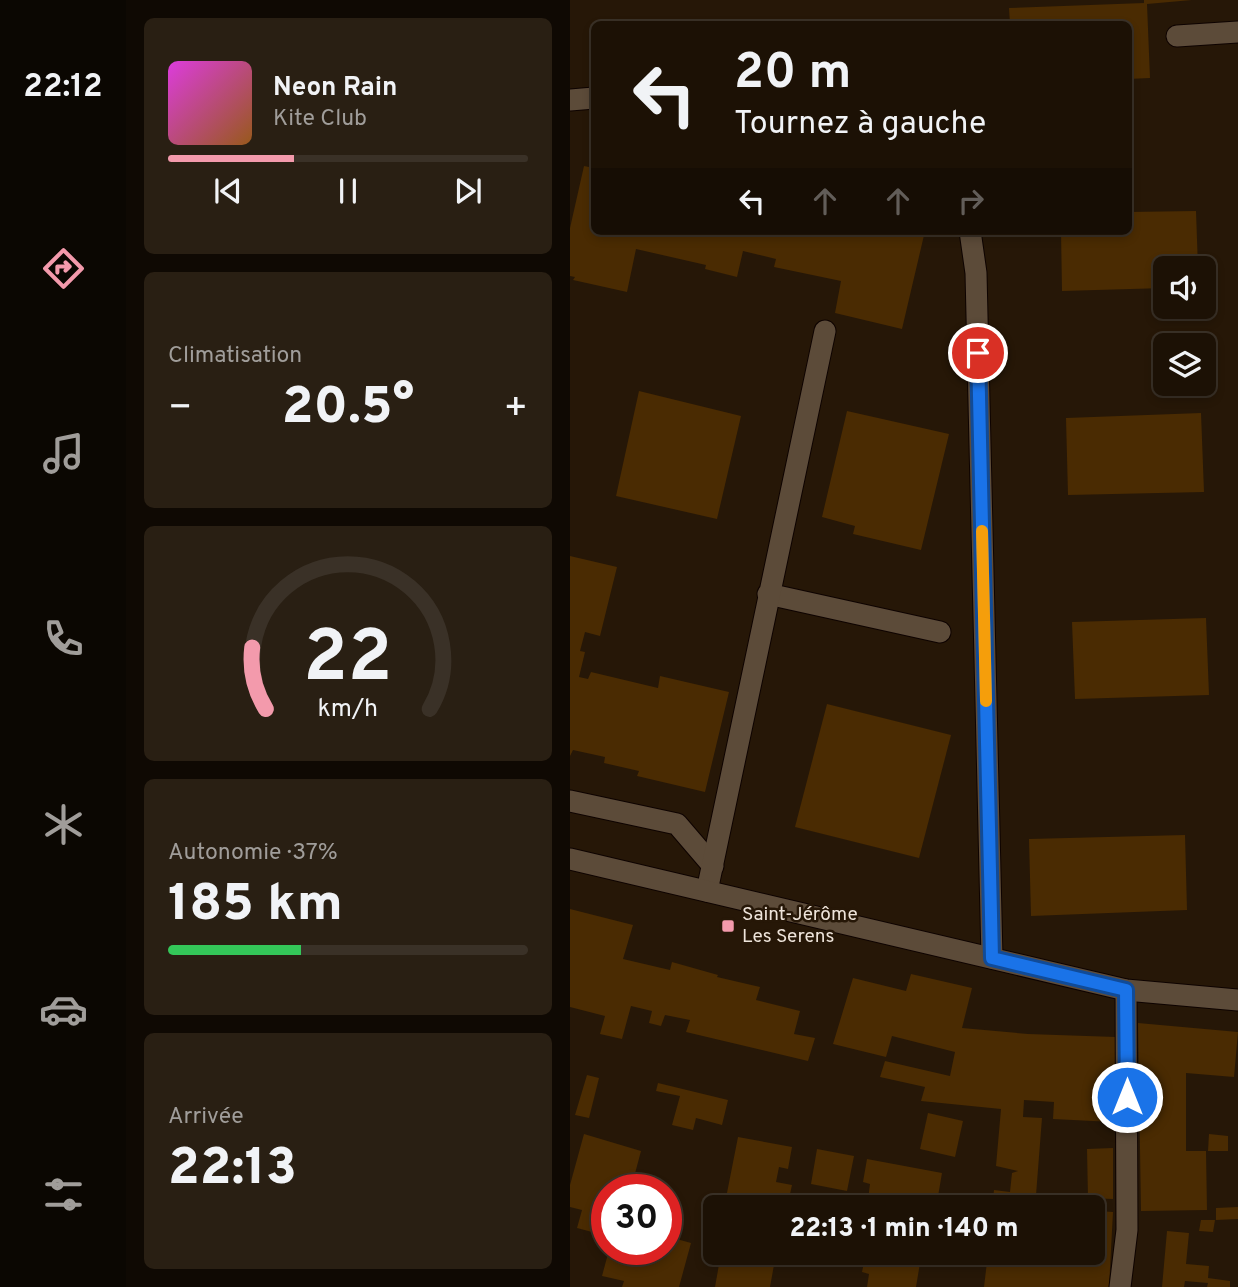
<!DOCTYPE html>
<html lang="fr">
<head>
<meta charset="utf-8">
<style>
	body { margin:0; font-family:Overpass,sans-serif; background:#291f13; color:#f1f3f6; height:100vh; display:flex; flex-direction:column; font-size:26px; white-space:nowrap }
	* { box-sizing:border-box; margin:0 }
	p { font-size:23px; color:#a09d9a }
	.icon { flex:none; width:38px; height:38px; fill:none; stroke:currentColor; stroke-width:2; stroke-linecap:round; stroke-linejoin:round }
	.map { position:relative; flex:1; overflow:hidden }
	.details { display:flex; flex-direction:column; gap:18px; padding:18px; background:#0f0903; width:444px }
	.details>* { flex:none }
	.banner { position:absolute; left:21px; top:21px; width:541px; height:214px; border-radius:10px; box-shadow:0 4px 10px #0003,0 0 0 2px #3a3127; background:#1c1105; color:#f1f3f6; overflow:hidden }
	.tools { position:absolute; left:583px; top:256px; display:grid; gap:14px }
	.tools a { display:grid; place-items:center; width:63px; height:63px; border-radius:10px; background:#1c1105; box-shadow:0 4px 10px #0003,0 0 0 2px #3a3127; font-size:35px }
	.speed { position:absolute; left:21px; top:1174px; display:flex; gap:14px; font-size:35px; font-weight:700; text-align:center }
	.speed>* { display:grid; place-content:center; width:91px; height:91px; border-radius:50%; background:#1c1105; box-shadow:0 4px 10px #0003,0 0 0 2px #3a3127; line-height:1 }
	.speed .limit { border:10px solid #d22; background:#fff; color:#111 }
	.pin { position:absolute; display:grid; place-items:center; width:60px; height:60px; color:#fff; margin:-30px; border:4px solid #fff; border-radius:50%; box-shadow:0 2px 7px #0007 }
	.me { position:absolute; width:77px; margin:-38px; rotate:0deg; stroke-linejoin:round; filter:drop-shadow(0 0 5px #0008) }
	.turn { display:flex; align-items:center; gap:24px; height:147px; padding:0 28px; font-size:32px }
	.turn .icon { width:91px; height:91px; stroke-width:2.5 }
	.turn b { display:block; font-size:49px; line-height:60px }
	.lanes { display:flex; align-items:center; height:66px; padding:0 28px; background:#0003; justify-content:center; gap:35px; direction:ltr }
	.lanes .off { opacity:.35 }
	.big { font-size:52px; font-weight:800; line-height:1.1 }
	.details .card { flex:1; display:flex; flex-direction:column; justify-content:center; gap:10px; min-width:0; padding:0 24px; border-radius:10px; background:#291f13 }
	.details .dial { align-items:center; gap:0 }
	.dial svg { height:182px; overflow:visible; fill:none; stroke:#3a3127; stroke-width:7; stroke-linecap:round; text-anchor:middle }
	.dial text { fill:#f1f3f6; stroke:none }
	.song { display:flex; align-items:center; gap:21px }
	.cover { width:84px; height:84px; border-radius:10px; background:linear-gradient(135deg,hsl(300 70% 55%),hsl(30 70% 35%)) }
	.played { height:7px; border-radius:4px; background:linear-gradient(90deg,#f39aac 35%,#3a3127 35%) }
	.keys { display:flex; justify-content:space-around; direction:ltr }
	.heat { display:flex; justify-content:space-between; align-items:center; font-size:38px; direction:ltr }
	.charge { height:10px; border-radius:5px; background:linear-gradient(90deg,#34c759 37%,#3a3127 0) }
	.trip { position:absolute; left:133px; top:1195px; width:402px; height:70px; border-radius:10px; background:#1c1105; box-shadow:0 4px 10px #0003,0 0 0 2px #3a3127; font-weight:800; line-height:70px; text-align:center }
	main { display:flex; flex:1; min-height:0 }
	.tab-bar { display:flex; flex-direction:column; width:126px; justify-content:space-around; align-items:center; background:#0b0702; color:#a09d9a }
	.tab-bar .icon { width:49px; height:49px }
	.tab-bar .on { color:#f39aac }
	.tab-bar b { font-size:32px; color:#f1f3f6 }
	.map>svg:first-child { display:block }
</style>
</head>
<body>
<main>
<nav class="tab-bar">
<b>22:12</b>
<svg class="icon on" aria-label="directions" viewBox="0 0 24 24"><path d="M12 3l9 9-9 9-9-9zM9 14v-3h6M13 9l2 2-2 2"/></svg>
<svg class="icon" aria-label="music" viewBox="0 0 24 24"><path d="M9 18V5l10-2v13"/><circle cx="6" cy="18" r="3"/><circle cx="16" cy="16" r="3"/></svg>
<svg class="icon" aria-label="phone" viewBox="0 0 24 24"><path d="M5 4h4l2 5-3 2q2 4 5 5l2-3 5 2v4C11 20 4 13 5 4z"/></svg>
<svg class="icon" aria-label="climate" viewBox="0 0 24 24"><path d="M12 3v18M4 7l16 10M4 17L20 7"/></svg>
<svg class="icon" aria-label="car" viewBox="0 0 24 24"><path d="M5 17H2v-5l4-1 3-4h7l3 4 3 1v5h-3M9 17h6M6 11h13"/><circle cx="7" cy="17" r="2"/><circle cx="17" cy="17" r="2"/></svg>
<svg class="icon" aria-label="filters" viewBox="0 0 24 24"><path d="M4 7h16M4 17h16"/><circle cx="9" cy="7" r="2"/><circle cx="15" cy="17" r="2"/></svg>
</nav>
<section class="details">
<div class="card">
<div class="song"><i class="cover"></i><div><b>Neon Rain</b><p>Kite Club</p></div></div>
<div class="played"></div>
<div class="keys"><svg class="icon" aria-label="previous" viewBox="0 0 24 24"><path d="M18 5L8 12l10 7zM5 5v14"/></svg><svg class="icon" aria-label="pause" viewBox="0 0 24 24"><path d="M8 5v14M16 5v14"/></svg><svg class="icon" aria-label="next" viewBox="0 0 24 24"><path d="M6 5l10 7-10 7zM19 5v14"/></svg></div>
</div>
<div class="card"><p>Climatisation</p>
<div class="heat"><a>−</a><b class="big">20.5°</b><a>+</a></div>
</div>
<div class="card dial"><svg viewBox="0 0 100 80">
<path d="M14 69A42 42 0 1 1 86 69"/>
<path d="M14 69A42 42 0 0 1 8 42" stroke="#f39aac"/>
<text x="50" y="56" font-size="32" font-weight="700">22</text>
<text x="50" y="72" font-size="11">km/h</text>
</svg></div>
<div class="card"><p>Autonomie · 37%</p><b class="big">185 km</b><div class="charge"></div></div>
<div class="card"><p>Arrivée</p><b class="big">22:13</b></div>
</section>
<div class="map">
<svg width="668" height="1287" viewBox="0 0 668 1287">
	<rect width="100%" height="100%" fill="#261707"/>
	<g fill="#4a2b02">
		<path d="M 574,0 L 622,0 L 577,4 L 580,78 L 558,79 L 558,24 L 440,24 L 439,8 L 574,3 Z"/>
		<path d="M 14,166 L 24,168 L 24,231 L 355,231 L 332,329 L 265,313 L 271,281 L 204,267 L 206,259 L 173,251 L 167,277 L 135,269 L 136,265 L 66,249 L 57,292 L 3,280 L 5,277 L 0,276 L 0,228 Z"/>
		<path d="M 626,211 L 628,268 L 595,268 L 595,288 L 492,291 L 491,231 L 558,231 L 558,212 Z"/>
		<path d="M 69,391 L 171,416 L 147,519 L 46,496 Z"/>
		<path d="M 277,411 L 379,434 L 351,550 L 283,534 L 285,526 L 252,517 Z"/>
		<path d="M 631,413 L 634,492 L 498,495 L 496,418 Z"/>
		<path d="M 0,556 L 47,567 L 30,636 L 15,632 L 10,651 L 15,652 L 9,677 L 18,679 L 21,672 L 88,688 L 90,676 L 159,692 L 135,792 L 67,776 L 69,771 L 34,763 L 35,757 L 3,750 L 0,756 Z"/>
		<path d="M 636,618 L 639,695 L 505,699 L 502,622 Z"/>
		<path d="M 257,704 L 381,735 L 349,858 L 225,827 Z"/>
		<path d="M 615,835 L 617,910 L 461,916 L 459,839 Z"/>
		<path d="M 0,909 L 63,925 L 53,959 L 100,970 L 102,962 L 148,975 L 147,977 L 190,987 L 186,1000 L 230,1011 L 224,1034 L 245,1038 L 238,1061 L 116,1032 L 120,1020 L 95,1015 L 91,1026 L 79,1023 L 82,1011 L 61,1006 L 52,1039 L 30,1034 L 35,1016 L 0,1007 Z"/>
		<path d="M 341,974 L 402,988 L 392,1028 L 458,1034 L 546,1037 L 543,1122 L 483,1119 L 484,1102 L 454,1100 L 453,1117 L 472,1118 L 465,1208 L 422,1208 L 424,1190 L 440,1192 L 442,1173 L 448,1171 L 426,1166 L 431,1109 L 351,1101 L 355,1087 L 310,1077 L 315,1061 L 380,1076 L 385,1052 L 322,1036 L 316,1057 L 263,1044 L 283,978 L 336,991 Z"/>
		<path d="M 568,1023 L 668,1032 L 664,1077 L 616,1073 L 616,1151 L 636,1151 L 637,1210 L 571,1211 Z"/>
		<path d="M 17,1075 L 29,1078 L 19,1118 L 5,1115 Z"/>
		<path d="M 88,1083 L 158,1100 L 152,1125 L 126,1118 L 123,1130 L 102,1125 L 110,1096 L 86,1091 Z"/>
		<path d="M 358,1113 L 393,1121 L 385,1157 L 350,1149 Z"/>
		<path d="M 14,1134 L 71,1151 L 63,1181 L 56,1179 L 53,1190 L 37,1190 L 37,1236 L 7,1228 L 12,1210 L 0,1207 L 0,1185 Z"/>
		<path d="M 639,1134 L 658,1136 L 658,1151 L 638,1151 Z"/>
		<path d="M 168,1137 L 222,1147 L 218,1169 L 209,1167 L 206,1182 L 222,1185 L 217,1208 L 159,1208 L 160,1204 L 155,1203 Z"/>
		<path d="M 543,1148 L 543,1199 L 518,1198 L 517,1149 Z"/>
		<path d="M 247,1149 L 284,1156 L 277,1191 L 241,1184 Z"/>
		<path d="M 297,1159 L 372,1173 L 366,1208 L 297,1208 L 300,1184 L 293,1182 Z"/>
		<path d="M 668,1207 L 668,1219 L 646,1220 L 646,1208 Z"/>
		<path d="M 528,1211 L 543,1212 L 539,1287 L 414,1287 L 418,1253 L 523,1253 L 523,1215 L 528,1215 Z"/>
		<path d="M 631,1220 L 645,1220 L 643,1232 L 629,1231 Z"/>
		<path d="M 597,1231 L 619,1233 L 616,1264 L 639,1266 L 638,1278 L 660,1281 L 660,1287 L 637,1287 L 638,1283 L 615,1281 L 614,1287 L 592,1287 Z"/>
		<path d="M 96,1236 L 121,1243 L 109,1287 L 52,1287 L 54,1281 L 32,1276 L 39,1250 L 96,1250 Z"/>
		<path d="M 151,1253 L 198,1253 L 196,1263 L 204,1265 L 200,1287 L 145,1287 Z"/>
		<path d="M 296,1253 L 360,1253 L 359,1258 L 351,1257 L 346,1287 L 297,1287 L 299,1274 L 292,1272 Z"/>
	</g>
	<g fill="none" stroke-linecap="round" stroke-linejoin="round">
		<g stroke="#0e0300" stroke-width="23">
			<g id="lane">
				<path d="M 607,36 L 668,32"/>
				<path d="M 0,100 L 24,98"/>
				<path d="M 400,231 L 406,273 L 422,958"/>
				<path d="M 198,594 L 370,632"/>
				<path d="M 0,801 L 107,824 L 143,866"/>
				<path d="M 137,891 L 255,331"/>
			</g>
		</g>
		<g stroke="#0e0300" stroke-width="23">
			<path id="street" d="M 550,1287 L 557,1230 L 556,990"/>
		</g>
		<g stroke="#0e0300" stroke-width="23">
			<path id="secondary" d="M 0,859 L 556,990 L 668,1000"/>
		</g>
		<use href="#lane" stroke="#5c4b39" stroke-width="21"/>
		<use href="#street" stroke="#5c4b39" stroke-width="21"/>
		<use href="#secondary" stroke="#5c4b39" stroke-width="21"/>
	</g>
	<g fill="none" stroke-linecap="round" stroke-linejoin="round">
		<g stroke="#114b97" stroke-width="18">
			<path id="route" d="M 408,353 L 422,958 L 556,990 L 557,1097"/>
		</g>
		<use href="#route" stroke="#1a73e8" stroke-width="12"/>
		<path stroke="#f59e0b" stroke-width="12" d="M 412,531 L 416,701"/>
	</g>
	<rect fill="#f39aac" stroke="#261707" stroke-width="2.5" x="151" y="919" width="14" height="14" rx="3.5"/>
	<g text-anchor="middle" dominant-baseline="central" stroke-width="5" stroke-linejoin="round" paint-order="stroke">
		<g font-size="19" fill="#eee4da" stroke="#261707" text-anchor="start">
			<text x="172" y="915">Saint-Jérôme<tspan x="172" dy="22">Les Serens</tspan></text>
		</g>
	</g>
</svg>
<div class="tools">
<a><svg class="icon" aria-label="sound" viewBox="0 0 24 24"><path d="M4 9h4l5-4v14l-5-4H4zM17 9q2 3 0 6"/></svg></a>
<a><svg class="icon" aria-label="layers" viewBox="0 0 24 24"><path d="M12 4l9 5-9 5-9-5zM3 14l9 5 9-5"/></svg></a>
</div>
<div class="speed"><div class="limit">30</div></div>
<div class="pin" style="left:408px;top:353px;background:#d93025"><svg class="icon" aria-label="arrive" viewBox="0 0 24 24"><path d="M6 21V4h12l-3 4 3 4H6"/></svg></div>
<svg class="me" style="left:557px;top:1097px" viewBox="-20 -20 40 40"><circle r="17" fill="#1a73e8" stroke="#fff" stroke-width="3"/><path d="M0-11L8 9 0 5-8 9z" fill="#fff"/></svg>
<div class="trip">22:13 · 1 min · 140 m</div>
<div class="banner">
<div class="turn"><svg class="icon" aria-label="left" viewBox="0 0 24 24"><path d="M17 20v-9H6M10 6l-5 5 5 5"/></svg><div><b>20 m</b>Tournez à gauche</div></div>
<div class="lanes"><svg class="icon" aria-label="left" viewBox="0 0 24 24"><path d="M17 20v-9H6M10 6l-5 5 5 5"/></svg><svg class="icon off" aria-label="ahead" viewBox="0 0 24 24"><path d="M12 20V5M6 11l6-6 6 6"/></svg><svg class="icon off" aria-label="ahead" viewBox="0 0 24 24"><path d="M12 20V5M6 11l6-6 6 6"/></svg><svg class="icon off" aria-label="right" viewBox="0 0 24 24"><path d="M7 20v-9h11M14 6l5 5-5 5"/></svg></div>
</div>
</div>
</main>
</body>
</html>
